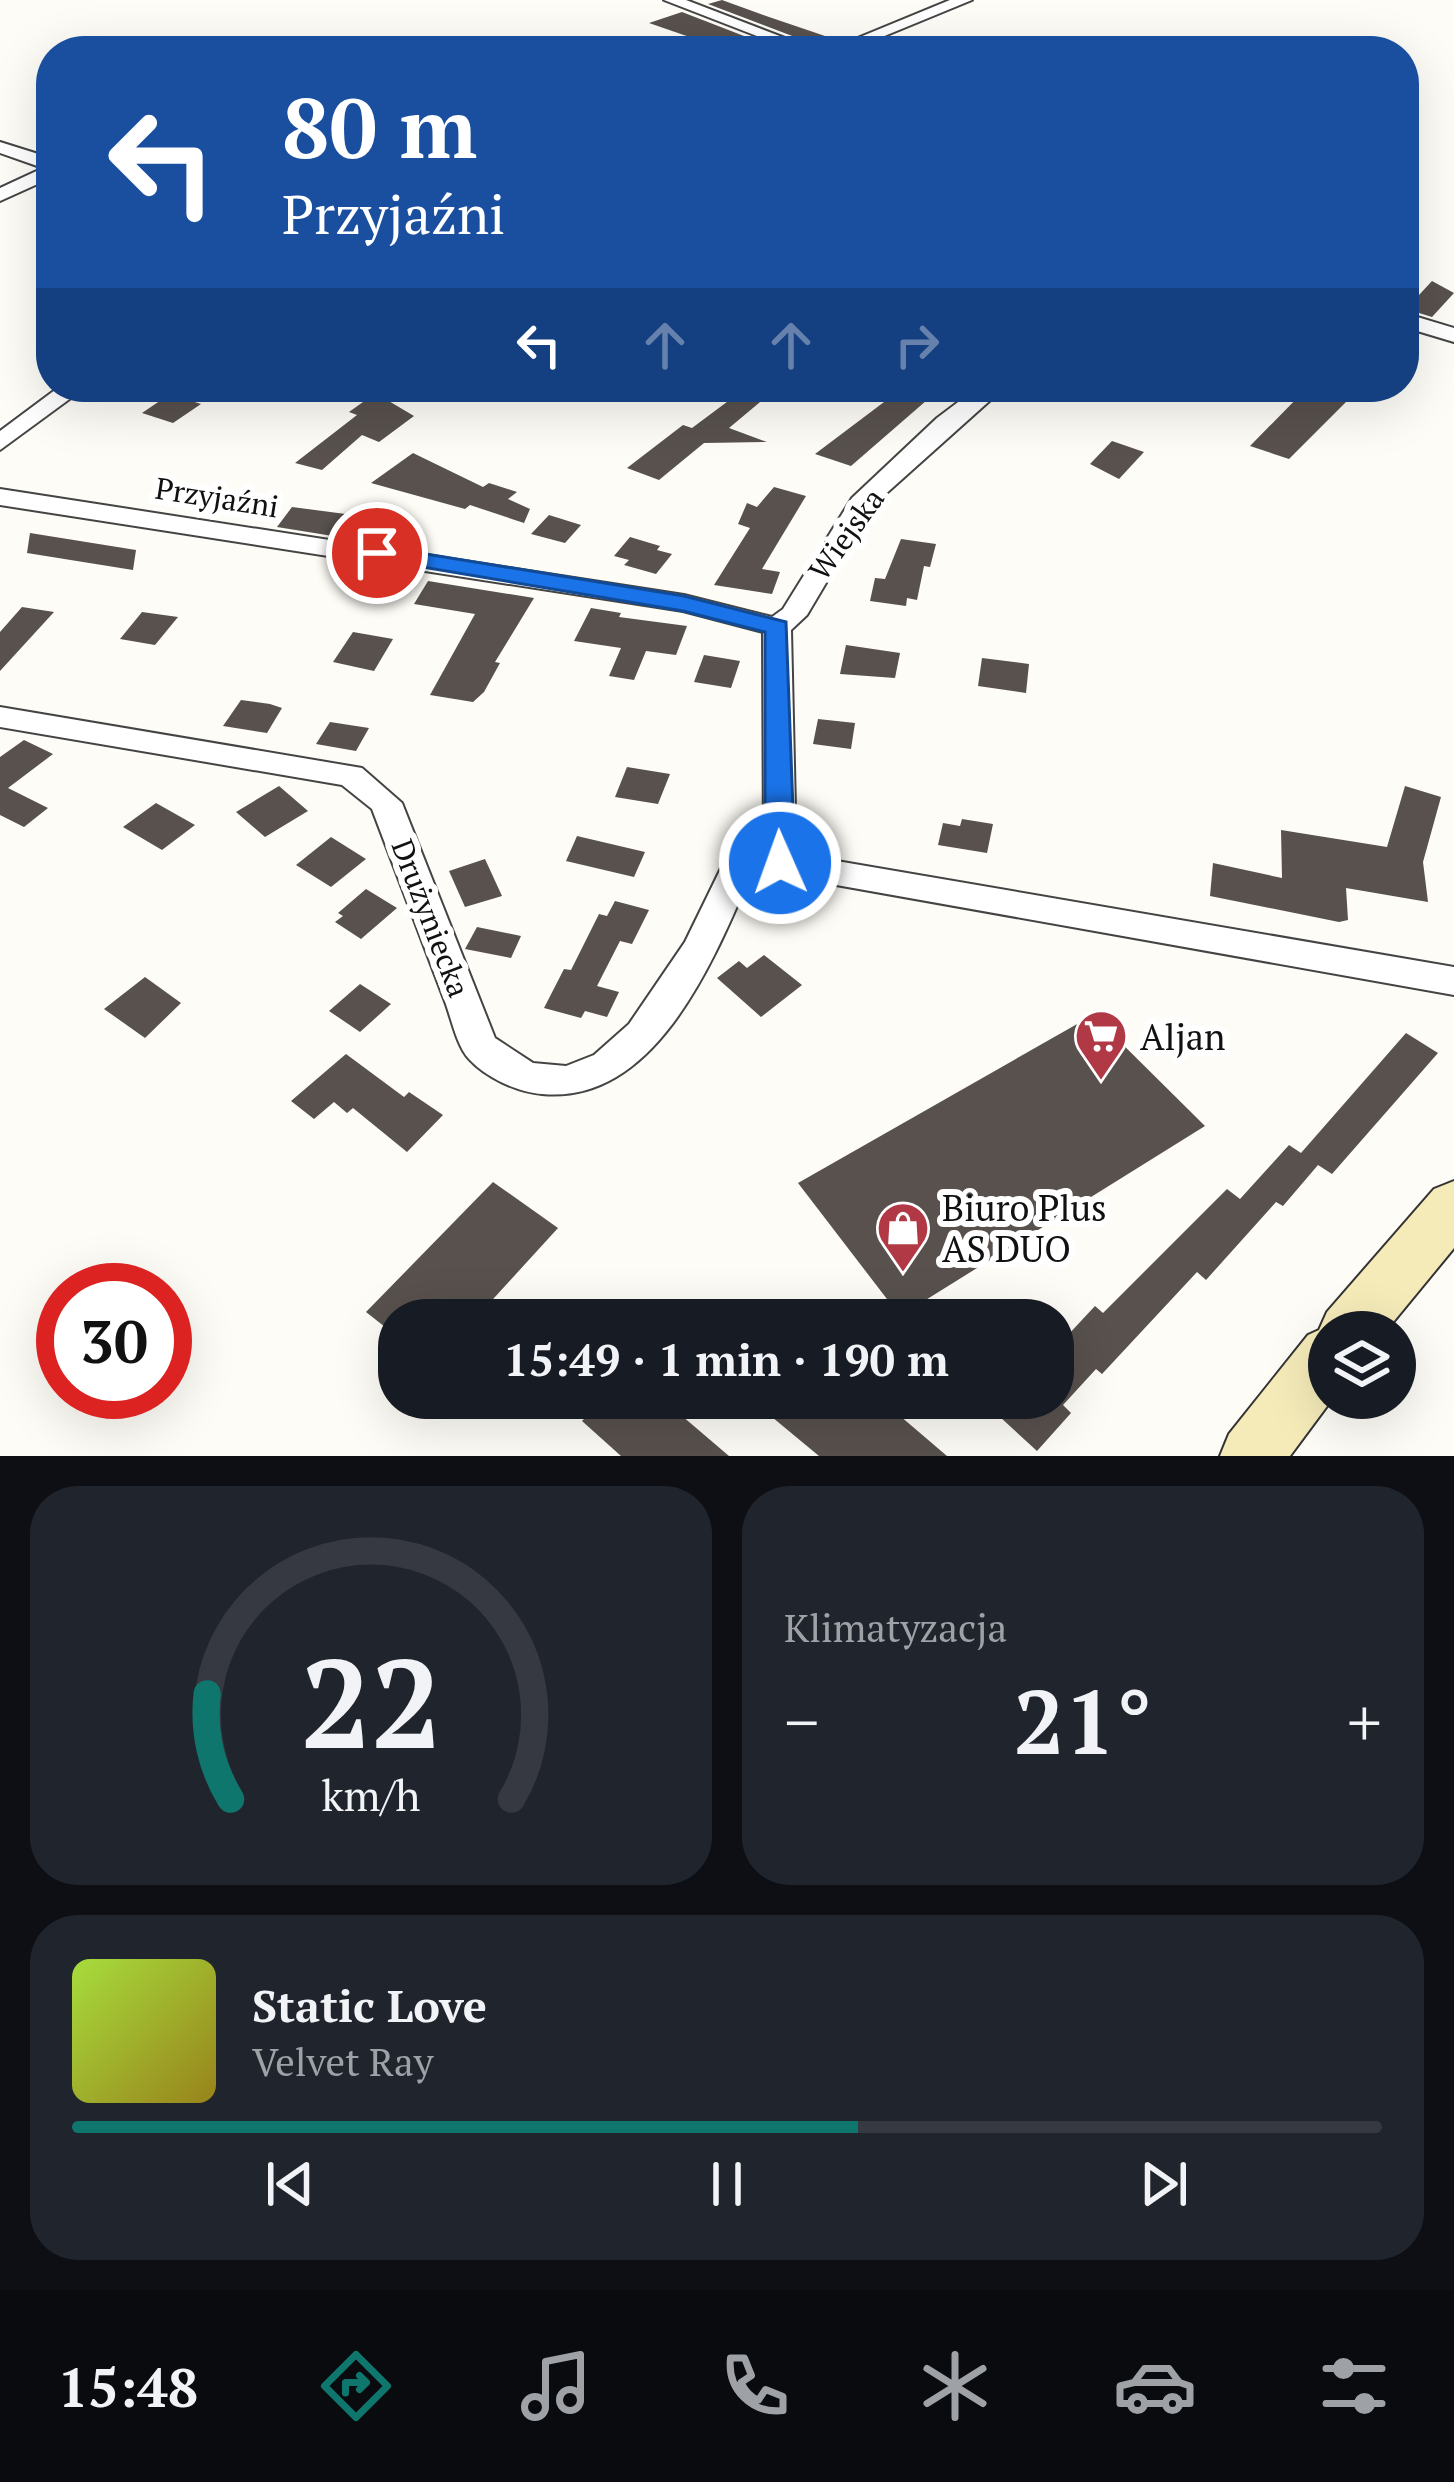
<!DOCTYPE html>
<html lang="pl">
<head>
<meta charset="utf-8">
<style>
	body { margin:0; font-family:"PT Serif",serif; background:#20242c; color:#f1f3f6; height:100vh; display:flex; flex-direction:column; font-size:45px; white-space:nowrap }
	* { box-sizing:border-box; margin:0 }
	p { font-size:39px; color:#9ea1a6 }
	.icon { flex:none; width:66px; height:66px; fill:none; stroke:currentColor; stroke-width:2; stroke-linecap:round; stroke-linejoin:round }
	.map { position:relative; height:1456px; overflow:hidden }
	.side { display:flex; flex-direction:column; gap:30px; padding:30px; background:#0d0f14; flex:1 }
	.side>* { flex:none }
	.guide { position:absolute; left:36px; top:36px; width:1383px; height:366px; border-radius:48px; box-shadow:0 12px 48px #0002; background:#1a4fa0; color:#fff; overflow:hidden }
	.fabs { position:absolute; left:1308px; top:1311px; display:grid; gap:24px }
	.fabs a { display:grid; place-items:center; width:108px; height:108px; border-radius:50%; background:#171b24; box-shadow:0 12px 48px #0002; font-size:60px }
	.speed { position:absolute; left:36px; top:1263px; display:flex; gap:24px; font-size:60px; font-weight:700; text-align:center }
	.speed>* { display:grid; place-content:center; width:156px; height:156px; border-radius:50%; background:#171b24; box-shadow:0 12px 48px #0002; line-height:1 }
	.speed .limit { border:18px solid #d22; background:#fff; color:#111 }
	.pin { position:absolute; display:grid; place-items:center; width:102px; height:102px; color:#fff; margin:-51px; border:6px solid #fff; border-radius:50%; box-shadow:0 3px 12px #0007 }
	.me { position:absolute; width:132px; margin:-66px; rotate:358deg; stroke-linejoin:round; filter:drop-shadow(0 0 9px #0008) }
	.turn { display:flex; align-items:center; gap:42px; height:252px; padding:0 48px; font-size:54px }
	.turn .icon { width:156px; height:156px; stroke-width:2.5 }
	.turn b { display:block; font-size:84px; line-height:102px }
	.lanes { display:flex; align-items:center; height:114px; padding:0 48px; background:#0003; justify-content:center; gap:60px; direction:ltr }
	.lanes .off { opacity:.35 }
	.big { font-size:90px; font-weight:700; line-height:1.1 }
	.side .card { flex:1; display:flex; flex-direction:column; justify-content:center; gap:18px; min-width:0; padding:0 42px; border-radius:48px; background:#20242c }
	.side .dial { align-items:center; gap:0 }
	.dial svg { height:312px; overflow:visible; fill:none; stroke:#363941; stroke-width:7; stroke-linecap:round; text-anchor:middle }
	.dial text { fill:#f1f3f6; stroke:none }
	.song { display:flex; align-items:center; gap:36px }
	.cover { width:144px; height:144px; border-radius:18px; background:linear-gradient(135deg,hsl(80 70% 55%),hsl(50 70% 35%)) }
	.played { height:12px; border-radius:6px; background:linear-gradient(90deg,#0f766e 60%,#363941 60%) }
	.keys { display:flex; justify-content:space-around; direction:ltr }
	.heat { display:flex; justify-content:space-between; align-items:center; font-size:66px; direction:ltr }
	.side .tiles { flex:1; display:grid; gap:30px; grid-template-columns:1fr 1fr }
	.card:last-child { grid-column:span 2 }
	.trip { position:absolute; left:378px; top:1299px; width:696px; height:120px; border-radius:48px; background:#171b24; box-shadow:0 12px 48px #0002; font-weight:700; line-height:120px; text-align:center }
	.menu { display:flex; height:192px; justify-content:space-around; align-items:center; background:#090b0e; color:#9ea1a6 }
	.menu .icon { width:84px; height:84px }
	.menu .active { color:#0f766e }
	.menu b { font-size:54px; color:#f1f3f6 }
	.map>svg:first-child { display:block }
</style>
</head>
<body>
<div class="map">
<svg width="1454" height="1456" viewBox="0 0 1454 1456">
	<rect width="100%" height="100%" fill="#fefcf6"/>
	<g fill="#58514e">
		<path d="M 722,0 L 769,17 L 825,36 L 808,42 L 708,4 Z"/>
		<path d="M 682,12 L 783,51 L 730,51 L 649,23 Z"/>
		<path d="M 1432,281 L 1454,293 L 1432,317 L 1406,309 Z"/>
		<path d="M 747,387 L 778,387 L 729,428 L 767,442 L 704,443 L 659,480 L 627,468 L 683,425 L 692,428 Z"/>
		<path d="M 904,387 L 942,387 L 851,466 L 815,454 Z"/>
		<path d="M 1306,389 L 1346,402 L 1289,459 L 1250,446 Z"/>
		<path d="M 170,394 L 201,404 L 173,423 L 142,413 Z"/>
		<path d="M 370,397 L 382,397 L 414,416 L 379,442 L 362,435 L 322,470 L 295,463 L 357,415 L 349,412 Z"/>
		<path d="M 1112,441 L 1144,452 L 1119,479 L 1090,464 Z"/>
		<path d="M 413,453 L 483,487 L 489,483 L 517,492 L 508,499 L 530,509 L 524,523 L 470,505 L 465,509 L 371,483 Z"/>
		<path d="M 774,487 L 806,496 L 762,569 L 780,572 L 772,594 L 714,585 L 750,528 L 738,524 L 747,503 L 757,507 Z"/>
		<path d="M 292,507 L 384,519 L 370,542 L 277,527 Z"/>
		<path d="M 549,515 L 581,525 L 565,543 L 531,534 Z"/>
		<path d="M 30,533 L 136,550 L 133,570 L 27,553 Z"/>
		<path d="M 630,537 L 660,546 L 657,550 L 672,554 L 656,574 L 624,565 L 629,560 L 614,556 Z"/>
		<path d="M 901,539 L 936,544 L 930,567 L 924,566 L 917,600 L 907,598 L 906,606 L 870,601 L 875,578 L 885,579 Z"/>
		<path d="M 428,581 L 534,598 L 495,662 L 500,663 L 484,692 L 473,702 L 430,695 L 475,614 L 414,604 Z"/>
		<path d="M 22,607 L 54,612 L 0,671 L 0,632 Z"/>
		<path d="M 591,608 L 621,613 L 619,617 L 687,626 L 676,655 L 646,651 L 634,680 L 609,676 L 621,648 L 574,641 Z"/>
		<path d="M 142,612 L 178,617 L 155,645 L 120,639 Z"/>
		<path d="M 353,632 L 393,639 L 374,671 L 333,662 Z"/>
		<path d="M 846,645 L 900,653 L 895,678 L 840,674 Z"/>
		<path d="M 704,655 L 740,661 L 731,688 L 694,682 Z"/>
		<path d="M 982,658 L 1029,664 L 1026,693 L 978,686 Z"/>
		<path d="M 241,700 L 270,704 L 282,708 L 267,733 L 223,726 Z"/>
		<path d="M 818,719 L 855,723 L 851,749 L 813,744 Z"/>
		<path d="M 330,722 L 369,728 L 356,751 L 316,744 Z"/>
		<path d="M 24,740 L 53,754 L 8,788 L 48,808 L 24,827 L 0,815 L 0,757 Z"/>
		<path d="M 627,767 L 670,774 L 658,804 L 615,797 Z"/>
		<path d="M 279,786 L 308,811 L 265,837 L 236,812 Z"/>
		<path d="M 1405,786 L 1441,797 L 1423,862 L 1428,902 L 1346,888 L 1348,920 L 1339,922 L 1210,896 L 1213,863 L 1282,878 L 1281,830 L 1387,847 Z"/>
		<path d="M 156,803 L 195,825 L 162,850 L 123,827 Z"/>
		<path d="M 962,819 L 993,824 L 987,853 L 938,845 L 943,823 L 960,826 Z"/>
		<path d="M 577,836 L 645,852 L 634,877 L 566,861 Z"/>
		<path d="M 331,837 L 366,859 L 331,887 L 296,865 Z"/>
		<path d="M 485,859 L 502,896 L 465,907 L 449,871 Z"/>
		<path d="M 366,889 L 397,908 L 361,939 L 335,922 L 343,916 L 338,913 Z"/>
		<path d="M 615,901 L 649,910 L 632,944 L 620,941 L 597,986 L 619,992 L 607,1017 L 585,1011 L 581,1018 L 544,1008 L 564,969 L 571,970 L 599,914 L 607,916 Z"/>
		<path d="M 477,927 L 521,936 L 511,958 L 465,949 Z"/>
		<path d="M 764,955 L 802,985 L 761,1017 L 717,978 L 739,961 L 747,968 Z"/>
		<path d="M 145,977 L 181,1003 L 145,1038 L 104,1009 Z"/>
		<path d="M 360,984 L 391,1004 L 360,1032 L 329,1011 Z"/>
		<path d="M 1093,1015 L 1205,1126 L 900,1316 L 798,1183 Z"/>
		<path d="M 1406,1033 L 1438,1053 L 1332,1174 L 1318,1165 L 1283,1206 L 1276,1202 L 1206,1280 L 1197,1272 L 1102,1374 L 1096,1369 L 1063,1405 L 1071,1413 L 1037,1451 L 1000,1417 L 1017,1398 L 1053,1398 L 1053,1351 L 1095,1306 L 1103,1313 L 1227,1189 L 1240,1199 L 1289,1145 L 1301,1153 Z"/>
		<path d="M 346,1054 L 404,1097 L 409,1092 L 443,1115 L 407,1152 L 353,1108 L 347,1113 L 334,1102 L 314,1119 L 291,1101 Z"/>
		<path d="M 493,1182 L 558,1228 L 474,1320 L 399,1320 L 399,1338 L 366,1312 Z"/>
		<path d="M 604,1398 L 661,1398 L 729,1456 L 621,1456 L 582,1421 Z"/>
		<path d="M 749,1398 L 879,1398 L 947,1456 L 819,1456 Z"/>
	</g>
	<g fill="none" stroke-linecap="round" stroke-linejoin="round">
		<g stroke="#444" stroke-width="4">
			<g id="street">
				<path d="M 664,0 L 686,0 L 819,51 L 796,51 Z"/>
				<path d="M 950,0 L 972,0 L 848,51 L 826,51 Z"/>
				<path d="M 0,142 L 51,158 L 51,178 L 0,201 L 0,188 L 43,168 L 0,153 Z"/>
				<path d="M 1404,313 L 1454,328 L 1454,342 L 1404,327 Z"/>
				<path d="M 59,387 L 86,387 L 0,450 L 0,431 Z"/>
				<path d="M 978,387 L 1005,387 L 871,507 L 807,615 L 791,630 L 796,854 L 1454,967 L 1454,995 L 780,875 L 750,876 C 714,960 655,1105 542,1094 C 518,1092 486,1078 469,1059 C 456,1045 451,1016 444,999 C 420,936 396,872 372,809 L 342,785 L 0,727 L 0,707 L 362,768 L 402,803 L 495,1038 L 533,1063 L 566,1066 L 594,1055 L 629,1024 L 685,942 L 727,856 L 764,851 L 763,632 L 683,611 L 0,505 L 0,489 L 684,595 L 772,617 L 783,609 L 852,498 L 937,418 Z"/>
			</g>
		</g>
		<g stroke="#333" stroke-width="4">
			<path id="secondary" d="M 1454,1181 L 1454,1248 L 1385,1332 L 1329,1332 L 1333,1398 L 1290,1456 L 1220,1456 L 1229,1434 L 1308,1335 L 1319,1330 L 1327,1312 L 1434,1189 Z"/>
		</g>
		<use href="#street" fill="#fff" fill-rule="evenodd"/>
		<use href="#secondary" fill="#f5ebb9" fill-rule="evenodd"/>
	</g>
	<path fill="#1a73e8" stroke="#114b97" stroke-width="3" d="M 377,546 L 684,596 L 786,622 L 795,863 L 791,871 L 780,874 L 765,863 L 765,632 L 683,611 L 369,558 L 369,548 Z"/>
	<defs>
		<g id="supermarket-pin" transform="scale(2.7)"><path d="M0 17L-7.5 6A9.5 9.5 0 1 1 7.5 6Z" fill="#b03945" stroke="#fff"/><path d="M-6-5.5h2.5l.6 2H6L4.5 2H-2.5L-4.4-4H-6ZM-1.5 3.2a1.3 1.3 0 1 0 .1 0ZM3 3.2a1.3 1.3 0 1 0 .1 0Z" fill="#fff"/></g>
		<g id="shop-pin" transform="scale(2.7)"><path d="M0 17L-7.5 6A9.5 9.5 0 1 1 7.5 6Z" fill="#b03945" stroke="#fff"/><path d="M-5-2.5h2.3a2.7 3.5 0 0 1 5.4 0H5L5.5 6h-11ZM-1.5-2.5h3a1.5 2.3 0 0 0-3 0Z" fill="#fff"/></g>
	</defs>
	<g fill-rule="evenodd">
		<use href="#supermarket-pin" x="1101" y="1036"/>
		<use href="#shop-pin" x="903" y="1228"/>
	</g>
	<g text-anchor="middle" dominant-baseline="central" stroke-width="12" stroke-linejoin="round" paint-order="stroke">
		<g font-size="30" fill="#111" stroke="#fff">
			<text transform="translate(217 497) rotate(9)">Przyjaźni</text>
			<text transform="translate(846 534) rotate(-54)">Wiejska</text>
			<text transform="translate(431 918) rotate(69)">Drużyniecka</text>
		</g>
		<g font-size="36" fill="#111" stroke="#fff" text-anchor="start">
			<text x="1140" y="1036">Aljan</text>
			<text x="942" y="1207">Biuro Plus<tspan x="942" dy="41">AS DUO</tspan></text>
		</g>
	</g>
</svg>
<div class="fabs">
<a><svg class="icon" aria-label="layers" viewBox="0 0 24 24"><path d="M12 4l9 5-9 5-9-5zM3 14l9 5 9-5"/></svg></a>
</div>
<div class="speed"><div class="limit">30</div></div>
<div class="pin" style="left:377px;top:553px;background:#d93025"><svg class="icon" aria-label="arrive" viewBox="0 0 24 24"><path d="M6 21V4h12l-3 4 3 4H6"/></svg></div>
<svg class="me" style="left:780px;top:863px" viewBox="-20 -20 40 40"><circle r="17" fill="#1a73e8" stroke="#fff" stroke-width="3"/><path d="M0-11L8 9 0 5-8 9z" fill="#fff"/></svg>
<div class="trip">15:49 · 1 min · 190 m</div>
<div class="guide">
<div class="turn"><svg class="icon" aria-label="left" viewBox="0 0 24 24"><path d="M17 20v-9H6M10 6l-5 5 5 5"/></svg><div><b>80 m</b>Przyjaźni</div></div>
<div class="lanes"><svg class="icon" aria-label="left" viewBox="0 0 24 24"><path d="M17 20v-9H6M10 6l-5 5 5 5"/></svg><svg class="icon off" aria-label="ahead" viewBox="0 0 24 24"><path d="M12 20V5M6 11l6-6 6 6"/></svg><svg class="icon off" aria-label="ahead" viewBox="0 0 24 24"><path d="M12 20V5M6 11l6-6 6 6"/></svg><svg class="icon off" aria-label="right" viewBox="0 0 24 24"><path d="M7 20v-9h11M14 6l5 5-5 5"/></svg></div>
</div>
</div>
<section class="side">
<div class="tiles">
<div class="card dial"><svg viewBox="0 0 100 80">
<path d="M14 69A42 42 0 1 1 86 69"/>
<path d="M14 69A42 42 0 0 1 8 42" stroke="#0f766e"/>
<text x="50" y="56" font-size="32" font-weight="700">22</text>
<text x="50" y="72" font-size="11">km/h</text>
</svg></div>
<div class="card"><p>Klimatyzacja</p>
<div class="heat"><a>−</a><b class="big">21°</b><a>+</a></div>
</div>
<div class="card">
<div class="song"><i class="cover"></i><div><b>Static Love</b><p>Velvet Ray</p></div></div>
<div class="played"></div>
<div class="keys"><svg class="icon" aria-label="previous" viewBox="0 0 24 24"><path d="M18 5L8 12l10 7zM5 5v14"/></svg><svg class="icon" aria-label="pause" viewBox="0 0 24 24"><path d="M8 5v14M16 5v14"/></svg><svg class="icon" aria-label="next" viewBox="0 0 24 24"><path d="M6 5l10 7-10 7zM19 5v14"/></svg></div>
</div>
</div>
</section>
<nav class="menu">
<b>15:48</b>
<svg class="icon active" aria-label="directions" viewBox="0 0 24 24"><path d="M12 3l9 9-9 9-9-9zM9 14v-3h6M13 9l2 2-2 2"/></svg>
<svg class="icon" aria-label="music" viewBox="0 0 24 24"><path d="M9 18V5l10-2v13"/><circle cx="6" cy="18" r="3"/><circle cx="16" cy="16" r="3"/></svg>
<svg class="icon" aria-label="phone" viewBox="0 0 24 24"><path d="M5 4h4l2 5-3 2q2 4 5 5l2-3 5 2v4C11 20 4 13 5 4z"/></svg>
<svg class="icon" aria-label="climate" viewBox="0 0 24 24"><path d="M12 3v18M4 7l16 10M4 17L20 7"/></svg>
<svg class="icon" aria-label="car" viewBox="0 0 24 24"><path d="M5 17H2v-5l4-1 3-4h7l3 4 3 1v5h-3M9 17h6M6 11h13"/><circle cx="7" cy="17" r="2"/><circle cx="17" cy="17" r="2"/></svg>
<svg class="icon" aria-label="filters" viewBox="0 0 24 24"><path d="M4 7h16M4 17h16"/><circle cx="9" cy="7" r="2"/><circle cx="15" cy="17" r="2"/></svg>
</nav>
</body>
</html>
